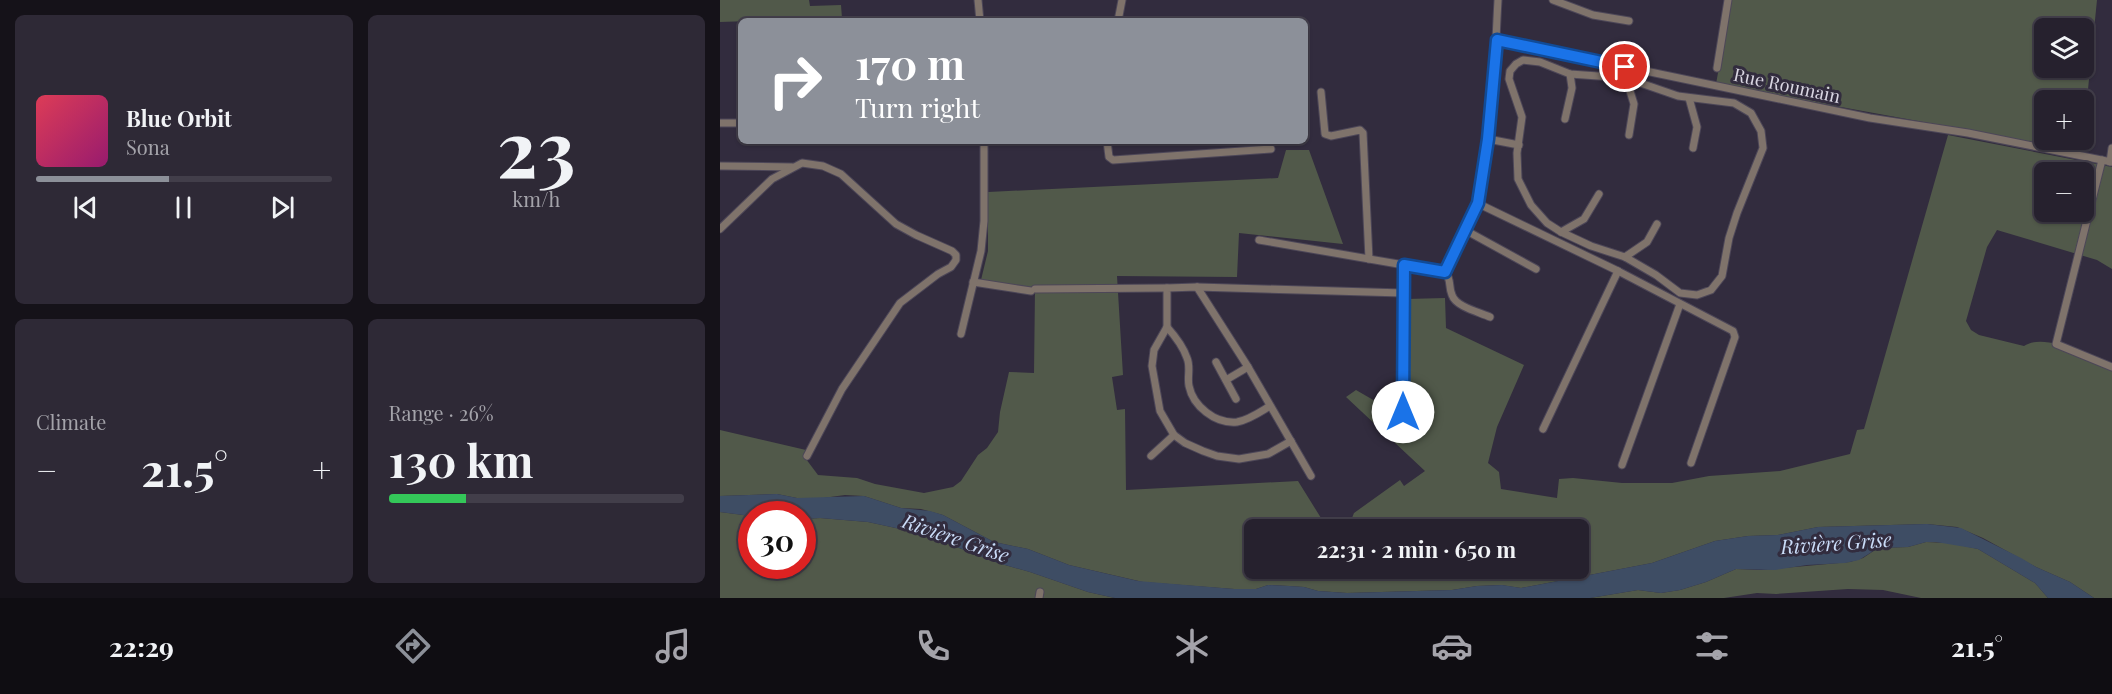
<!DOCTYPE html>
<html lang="en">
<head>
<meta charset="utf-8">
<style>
	body { margin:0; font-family:"Playfair Display",serif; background:#2e2936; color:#f1f3f6; height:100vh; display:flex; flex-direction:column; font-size:22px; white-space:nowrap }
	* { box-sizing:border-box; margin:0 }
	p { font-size:20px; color:#a4a3aa }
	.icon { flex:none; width:33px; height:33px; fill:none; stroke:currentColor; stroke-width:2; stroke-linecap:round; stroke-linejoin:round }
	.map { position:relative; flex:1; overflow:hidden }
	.sheet { display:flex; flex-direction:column; gap:15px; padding:15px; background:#151219; width:720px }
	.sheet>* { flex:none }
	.hud { position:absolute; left:18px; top:18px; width:570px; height:126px; border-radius:9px; box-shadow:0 2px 4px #0004,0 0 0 2px #423e4a; background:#8c9099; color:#fff; overflow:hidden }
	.fabs { position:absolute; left:1314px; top:18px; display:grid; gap:12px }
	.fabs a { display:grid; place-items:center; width:60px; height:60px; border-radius:9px; background:#26212e; box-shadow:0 2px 4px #0004,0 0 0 2px #423e4a; font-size:30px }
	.speed { position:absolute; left:18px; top:501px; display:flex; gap:12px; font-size:30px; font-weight:700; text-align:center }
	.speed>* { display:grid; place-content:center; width:78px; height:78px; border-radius:50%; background:#26212e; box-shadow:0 2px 4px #0004,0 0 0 2px #423e4a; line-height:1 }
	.speed .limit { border:9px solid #d22; background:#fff; color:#111 }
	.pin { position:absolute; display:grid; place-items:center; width:51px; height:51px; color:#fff; margin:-26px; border:3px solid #fff; border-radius:50%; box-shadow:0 2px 6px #0007 }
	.me { position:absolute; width:66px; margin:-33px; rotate:0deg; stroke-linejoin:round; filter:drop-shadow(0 0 4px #0008) }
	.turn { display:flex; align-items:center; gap:21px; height:126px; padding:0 18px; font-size:27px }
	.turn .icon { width:78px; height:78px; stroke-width:2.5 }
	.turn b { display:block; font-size:42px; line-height:51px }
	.big { font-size:45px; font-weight:700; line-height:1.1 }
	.sheet .tile { flex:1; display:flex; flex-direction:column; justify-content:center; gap:9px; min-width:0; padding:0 21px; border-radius:9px; background:#2e2936 }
	.sheet .dial { align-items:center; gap:0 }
	.dial b { font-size:78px; line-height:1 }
	.song { display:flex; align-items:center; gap:18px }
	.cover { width:72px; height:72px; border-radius:9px; background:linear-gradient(135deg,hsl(350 70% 55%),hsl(320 70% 35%)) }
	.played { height:6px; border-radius:3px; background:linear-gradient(90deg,#8c9099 45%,#423e4a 45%) }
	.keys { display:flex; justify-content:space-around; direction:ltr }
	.heat { display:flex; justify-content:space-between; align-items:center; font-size:33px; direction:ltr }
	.charge { height:9px; border-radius:4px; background:linear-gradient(90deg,#34c759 26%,#423e4a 0) }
	.sheet .tiles { flex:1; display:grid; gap:15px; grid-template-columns:repeat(2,1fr) }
	.trip { position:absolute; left:524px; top:519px; width:345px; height:60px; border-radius:9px; background:#26212e; box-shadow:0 2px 4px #0004,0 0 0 2px #423e4a; font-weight:700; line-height:60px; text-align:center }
	.dock { display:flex; height:96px; justify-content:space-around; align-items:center; background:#0f0d12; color:#a4a3aa }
	.dock .icon { width:42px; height:42px }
	.dock .active { color:#8c9099 }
	.dock b { font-size:27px; color:#f1f3f6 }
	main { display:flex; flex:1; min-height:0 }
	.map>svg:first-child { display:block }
</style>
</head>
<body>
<main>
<section class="sheet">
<div class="tiles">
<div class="tile">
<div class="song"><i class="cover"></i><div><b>Blue Orbit</b><p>Sona</p></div></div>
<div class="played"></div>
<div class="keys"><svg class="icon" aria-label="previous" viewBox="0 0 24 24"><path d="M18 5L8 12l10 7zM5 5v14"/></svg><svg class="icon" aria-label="pause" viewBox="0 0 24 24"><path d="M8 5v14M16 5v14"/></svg><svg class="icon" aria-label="next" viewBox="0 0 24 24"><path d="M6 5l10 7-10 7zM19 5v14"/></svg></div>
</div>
<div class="tile dial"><b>23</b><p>km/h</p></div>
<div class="tile"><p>Climate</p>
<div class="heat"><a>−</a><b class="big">21.5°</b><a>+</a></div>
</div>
<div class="tile"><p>Range · 26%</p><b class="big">130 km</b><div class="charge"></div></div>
</div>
</section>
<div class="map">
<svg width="1392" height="598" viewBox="0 0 1392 598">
	<rect width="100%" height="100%" fill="#322c3e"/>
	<g fill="#51594a" fill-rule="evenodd">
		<path d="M 0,0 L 89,0 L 90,6 L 121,5 L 122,18 L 0,22 Z"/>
		<path d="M 1011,0 L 1377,0 L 1364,129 L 1364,100 L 1324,100 L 1324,140 L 1362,140 L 1361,151 L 996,84 ZM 1324,28 L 1364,28 L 1364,68 L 1324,68 Z"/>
		<path d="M 1228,135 L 1392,167 L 1392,269 L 1377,260 L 1277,230 L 1267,247 L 1246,321 L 1251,330 L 1259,335 L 1304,346 C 1324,332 1370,356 1392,364 L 1392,598 L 1374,598 L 1350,582 L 1316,567 L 1263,538 L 1237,527 L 1207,524 L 1098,527 L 1058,535 L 1028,536 L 995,541 L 932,563 L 801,588 L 781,585 L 757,586 L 732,590 L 627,593 L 598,591 L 584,587 L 569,586 L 548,585 L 536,589 L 514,589 L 423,582 L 349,565 L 308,549 L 274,542 L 223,515 L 201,509 L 181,508 L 144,496 L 125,495 L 103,498 L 77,498 L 57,494 L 0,496 L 0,430 L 86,450 L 83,455 L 98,475 L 137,478 L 155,484 L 204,493 L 233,487 L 241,481 L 258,455 L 267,448 L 278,432 L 280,412 L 289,372 L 314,373 L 315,289 L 261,280 L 268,251 L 268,192 L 558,178 L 566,150 L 589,150 L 623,244 L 519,233 L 517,277 L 397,276 L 403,375 L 392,377 L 397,410 L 405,409 L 406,490 L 578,481 L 601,518 L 632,518 L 634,513 L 680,480 L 684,486 L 705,471 L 626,397 L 636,390 L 681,416 L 688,411 L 686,299 L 725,298 L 726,328 L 804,365 L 777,427 L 768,463 L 779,472 L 781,489 L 837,498 L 839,479 L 853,478 L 902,483 L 952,483 L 989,476 L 1060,471 L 1130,454 L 1137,430 L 1144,429 ZM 1324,172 L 1364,172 L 1364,212 L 1324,212 ZM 534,530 L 858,530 L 858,568 L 534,568 Z"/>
		<path d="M 0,512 L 31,516 L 32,566 L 82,566 L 83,519 L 100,518 L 148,522 L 185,530 L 193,534 L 216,539 L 278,563 L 310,572 L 368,592 L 395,598 L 0,598 Z"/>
		<path d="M 1206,542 L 1230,543 L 1258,549 L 1315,583 L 1328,598 L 1201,598 L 1163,590 L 1128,589 L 1056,594 L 1037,593 L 1004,598 L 870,598 L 918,590 L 941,593 L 960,590 L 986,582 L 1016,569 L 1041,570 L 1130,562 L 1143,558 L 1158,548 L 1188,547 Z"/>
	</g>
	<path fill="#3e4d64" d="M 57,494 L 77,498 L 144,496 L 181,508 L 210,511 L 223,515 L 274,542 L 308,549 L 349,565 L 418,581 L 514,589 L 536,589 L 548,585 L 569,586 L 584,587 L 598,591 L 627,593 L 732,590 L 757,586 L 782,585 L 801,588 L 932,563 L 995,541 L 1028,536 L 1058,535 L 1098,527 L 1207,524 L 1241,528 L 1301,558 L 1316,567 L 1350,582 L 1374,598 L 1328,598 L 1315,583 L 1258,549 L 1216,542 L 1206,542 L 1188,547 L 1158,548 L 1139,560 L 1125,563 L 1087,565 L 1055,570 L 1016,569 L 986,582 L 960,590 L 941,593 L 918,590 L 870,598 L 395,598 L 368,592 L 310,572 L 278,563 L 216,539 L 193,534 L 185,530 L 148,522 L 100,518 L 83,519 L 82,514 L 31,516 L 0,512 L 0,496 Z"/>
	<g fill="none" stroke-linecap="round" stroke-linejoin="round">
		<g stroke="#4d4758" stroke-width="9">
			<g id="minor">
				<path d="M 258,0 L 260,21"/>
				<path d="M 833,0 L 873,15 L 909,21"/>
				<path d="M 398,21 L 402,0"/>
				<path d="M 777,40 L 1150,118 L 1248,133 L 1392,162"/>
				<path d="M 803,60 L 820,62 L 850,74 L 906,78 L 958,96 L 1014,103 L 1031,113 L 1041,131 L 1043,148 L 1017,213 L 1009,238 L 1002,276 L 991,290 L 977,295 L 960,293 L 936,275 L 905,257 L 871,246 L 841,232 L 827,223 L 811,205 L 798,179 L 797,153 L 802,117 L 789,79 L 790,71 L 796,64 Z"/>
				<path d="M 997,68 L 1008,0"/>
				<path d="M 906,78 L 914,104 L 909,135"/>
				<path d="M 601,92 L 605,134 L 611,136 L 640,130 L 643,133 L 649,259"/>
				<path d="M 969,98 L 977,127 L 973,148"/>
				<path d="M 845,119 L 852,88 L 850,74"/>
				<path d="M 0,123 L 21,123"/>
				<path d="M 768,139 L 799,145"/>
				<path d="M 387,141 L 389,157 L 393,160 L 551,149"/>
				<path d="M 1382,160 L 1336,344 L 1392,367"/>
				<path d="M 1390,162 L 1392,148"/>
				<path d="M 0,166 L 72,167"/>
				<path d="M 757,203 L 898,271 L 1013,331 L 1015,337 L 971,463"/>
				<path d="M 0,229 L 52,179 L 82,163 L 103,166 L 121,174 L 176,224 L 196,235 L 232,251 L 236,255 L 236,260 L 231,267 L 218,274 L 180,303 L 122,389 L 87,456"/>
				<path d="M 745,230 L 816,269"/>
				<path d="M 841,232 L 864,219 L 879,194"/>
				<path d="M 539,240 L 684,265"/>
				<path d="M 905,257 L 927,242 L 937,224"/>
				<path d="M 725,272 C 732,280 728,286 732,295 C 736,307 759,312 770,317"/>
				<path d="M 253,282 L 311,291"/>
				<path d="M 477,287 L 528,367 L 591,476"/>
				<path d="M 315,289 L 447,288"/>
				<path d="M 447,327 C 455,336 463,346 467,358 C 471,367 467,377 469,386 C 473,406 495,424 517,422 C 529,420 540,412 550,406"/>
				<path d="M 241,334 L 261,251 L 264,221 L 264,141"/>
				<path d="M 496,362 L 516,399"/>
				<path d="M 506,380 L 528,367"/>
				<path d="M 683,412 L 684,265 L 725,272 C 735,249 751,225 758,201 C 775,137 774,66 778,0"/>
				<path d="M 823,429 L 898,271"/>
				<path d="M 571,441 L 548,454 L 519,459 L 497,456 L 483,451 L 465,443 L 454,435 L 440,411 L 432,366 L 434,350 L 447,327 L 447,288 L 477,287 L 683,293"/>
				<path d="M 431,456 L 454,435"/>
				<path d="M 902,465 L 960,304"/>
				<path d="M 319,598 L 320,592"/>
			</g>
		</g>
		<use href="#minor" stroke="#7f736b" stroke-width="7"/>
	</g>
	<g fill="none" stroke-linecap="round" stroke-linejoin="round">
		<g stroke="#114b97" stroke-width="15">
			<path id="route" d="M 683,412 L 684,265 L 725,272 L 758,203 L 768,139 L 777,40 L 905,67"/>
		</g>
		<use href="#route" stroke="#1a73e8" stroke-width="10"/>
	</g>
	<g text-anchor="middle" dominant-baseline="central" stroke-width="6" stroke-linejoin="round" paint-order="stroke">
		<g font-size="18" fill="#d9d6e2" stroke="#322c3e">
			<text transform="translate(1067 85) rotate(12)">Rue Roumain</text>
		</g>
		<g font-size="20" font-style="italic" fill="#cadcf8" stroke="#322c3e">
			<text transform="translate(236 537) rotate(19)">Rivière Grise</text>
			<text transform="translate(1116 542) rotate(-4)">Rivière Grise</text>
		</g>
	</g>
</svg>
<div class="fabs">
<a><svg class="icon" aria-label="layers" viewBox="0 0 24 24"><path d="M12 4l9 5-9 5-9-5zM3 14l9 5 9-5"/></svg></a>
<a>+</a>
<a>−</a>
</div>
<div class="speed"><div class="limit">30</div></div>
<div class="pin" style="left:905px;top:67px;background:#d93025"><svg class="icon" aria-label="arrive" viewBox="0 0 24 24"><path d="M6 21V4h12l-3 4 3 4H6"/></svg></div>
<svg class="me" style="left:683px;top:412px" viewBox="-20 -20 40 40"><circle r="19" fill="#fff"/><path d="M0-13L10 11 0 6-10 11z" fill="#1a73e8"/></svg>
<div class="trip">22:31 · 2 min · 650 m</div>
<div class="hud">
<div class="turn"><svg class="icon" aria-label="right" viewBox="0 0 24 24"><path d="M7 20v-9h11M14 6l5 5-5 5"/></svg><div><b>170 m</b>Turn right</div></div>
</div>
</div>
</main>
<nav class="dock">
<b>22:29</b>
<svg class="icon active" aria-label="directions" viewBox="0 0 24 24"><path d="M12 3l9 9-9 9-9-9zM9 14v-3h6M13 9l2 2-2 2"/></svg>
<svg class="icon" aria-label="music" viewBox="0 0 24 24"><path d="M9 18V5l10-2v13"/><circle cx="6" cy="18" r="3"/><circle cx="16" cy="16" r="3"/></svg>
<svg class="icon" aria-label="phone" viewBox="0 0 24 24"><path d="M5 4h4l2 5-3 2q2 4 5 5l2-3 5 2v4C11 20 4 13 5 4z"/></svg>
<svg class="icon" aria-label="climate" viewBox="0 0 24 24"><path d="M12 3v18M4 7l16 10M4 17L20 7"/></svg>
<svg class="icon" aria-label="car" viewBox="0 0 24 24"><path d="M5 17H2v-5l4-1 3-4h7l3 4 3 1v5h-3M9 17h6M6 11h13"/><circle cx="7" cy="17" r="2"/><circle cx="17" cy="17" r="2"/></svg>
<svg class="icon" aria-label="filters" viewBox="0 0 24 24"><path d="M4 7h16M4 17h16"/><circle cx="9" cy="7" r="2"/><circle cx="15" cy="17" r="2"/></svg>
<b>21.5°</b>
</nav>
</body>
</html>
